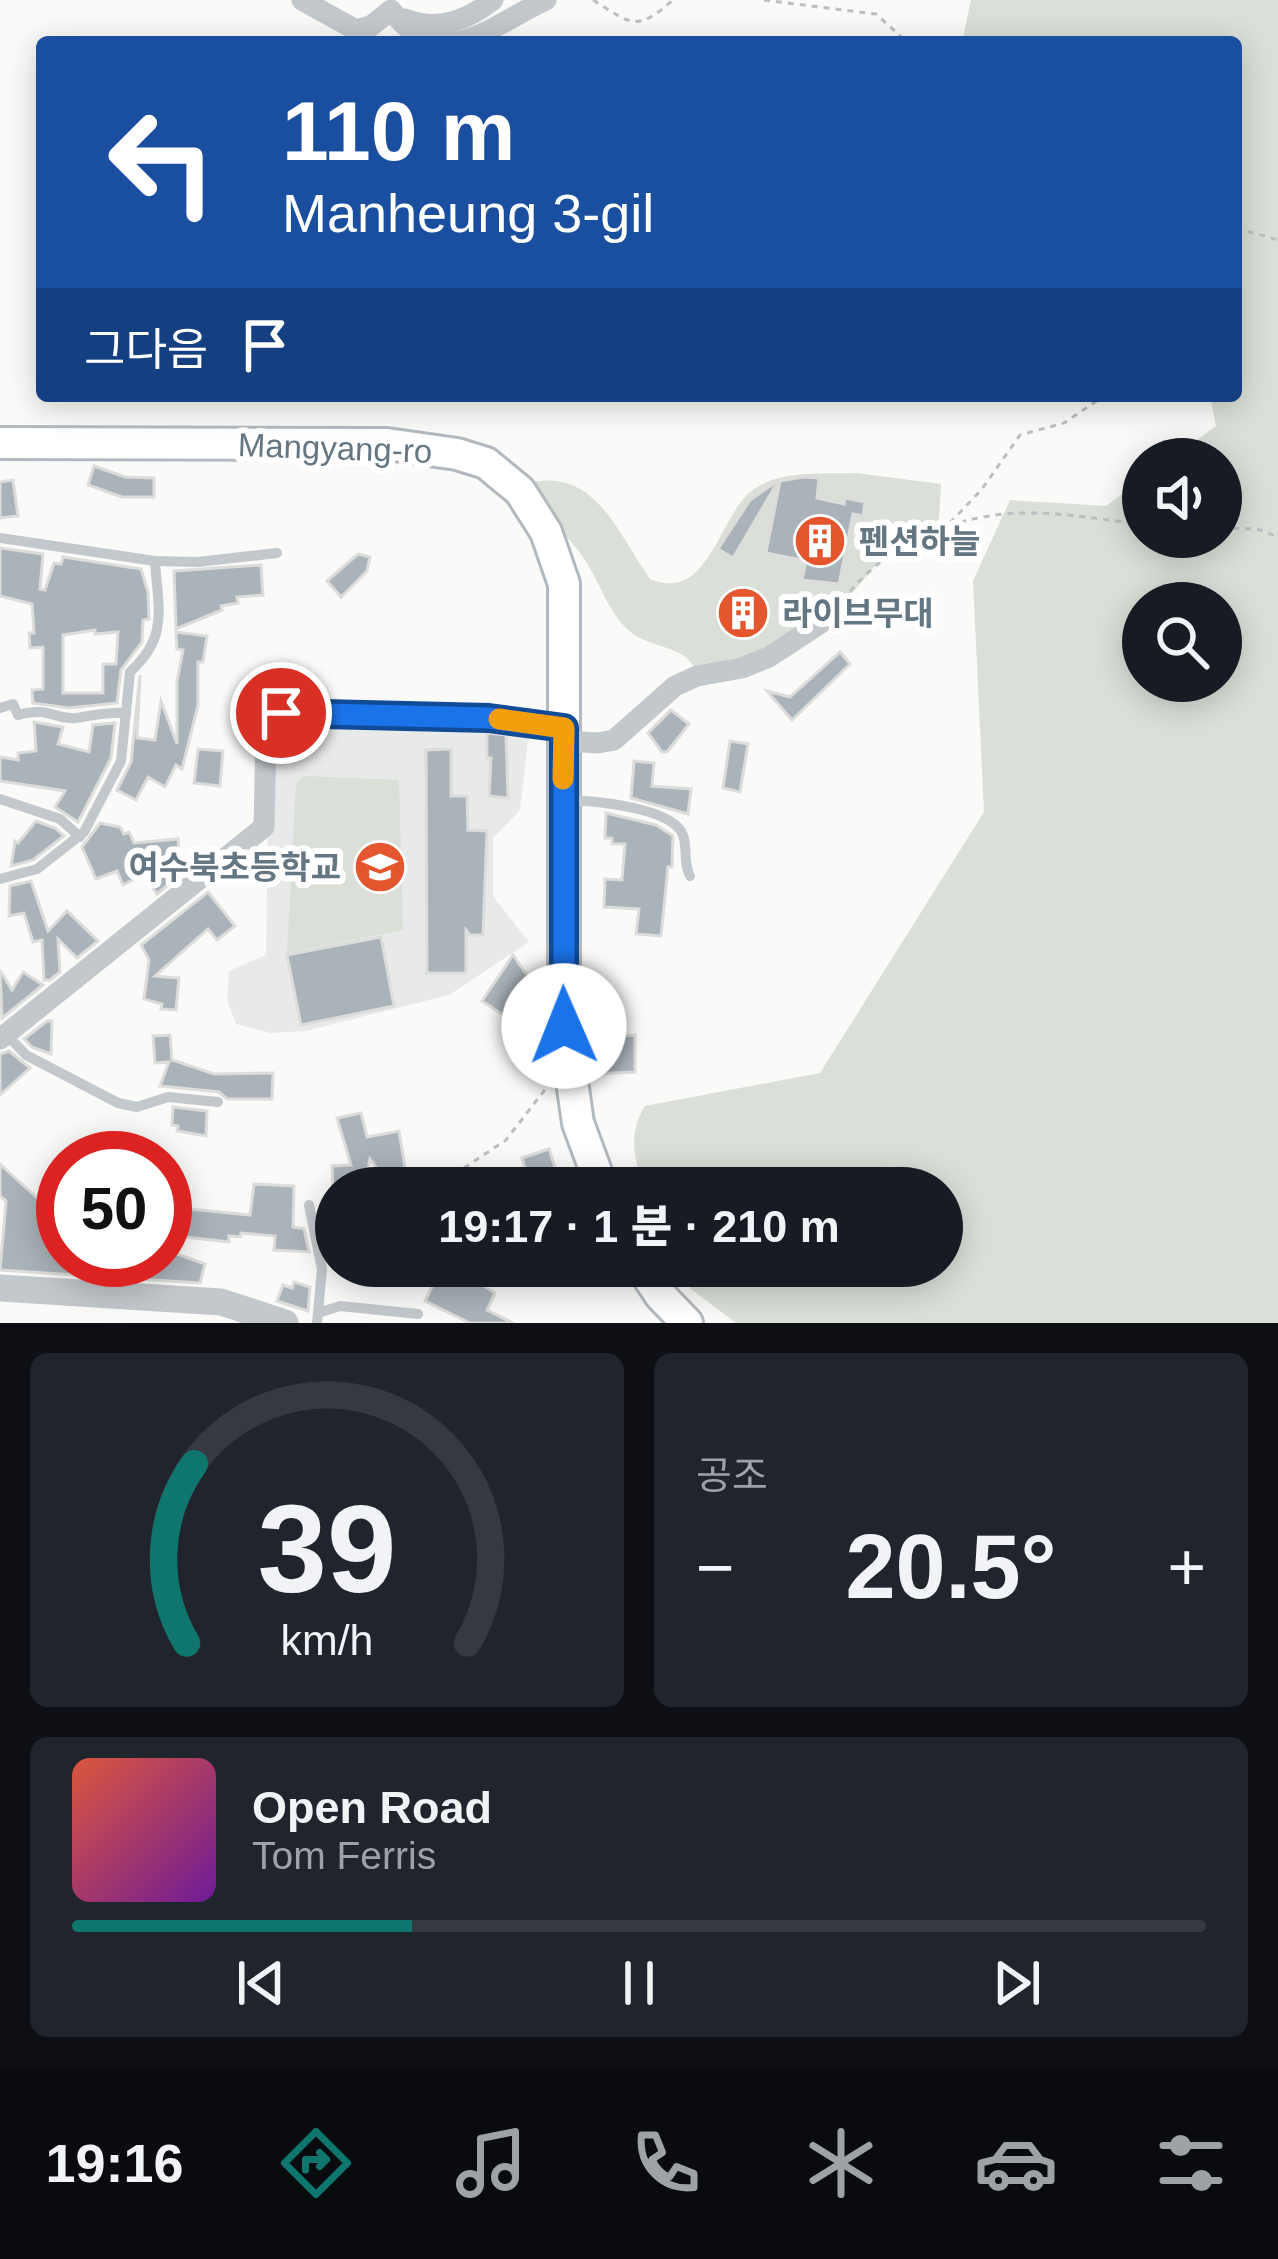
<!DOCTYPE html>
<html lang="ko">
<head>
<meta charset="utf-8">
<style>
	body { margin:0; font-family:Helvetica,"Noto Sans KR",sans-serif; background:#20242c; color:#f1f3f6; height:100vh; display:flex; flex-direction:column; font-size:45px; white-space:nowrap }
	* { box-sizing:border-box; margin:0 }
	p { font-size:39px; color:#9ea1a6 }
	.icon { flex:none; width:66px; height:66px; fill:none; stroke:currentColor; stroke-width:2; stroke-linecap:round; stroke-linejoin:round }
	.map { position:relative; height:1323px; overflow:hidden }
	.panel { display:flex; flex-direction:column; gap:30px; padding:30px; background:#0d0f14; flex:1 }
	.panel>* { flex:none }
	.banner { position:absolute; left:36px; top:36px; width:1206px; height:366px; border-radius:12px; box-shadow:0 6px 30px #0003; background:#1a4fa0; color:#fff; overflow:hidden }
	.buttons { position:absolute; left:1122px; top:438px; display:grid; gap:24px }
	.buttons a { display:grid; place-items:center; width:120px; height:120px; border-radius:50%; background:#171b24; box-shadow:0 6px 30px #0003; font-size:60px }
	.speed { position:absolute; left:36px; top:1131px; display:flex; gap:24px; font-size:60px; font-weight:700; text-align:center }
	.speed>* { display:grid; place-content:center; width:156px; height:156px; border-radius:50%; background:#171b24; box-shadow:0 6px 30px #0003; line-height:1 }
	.speed .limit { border:18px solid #d22; background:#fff; color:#111 }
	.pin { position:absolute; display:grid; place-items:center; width:102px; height:102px; color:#fff; margin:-51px; border:6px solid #fff; border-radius:50%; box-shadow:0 3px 12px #0007 }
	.me { position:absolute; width:132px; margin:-66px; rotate:359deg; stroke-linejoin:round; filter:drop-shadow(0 0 9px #0008) }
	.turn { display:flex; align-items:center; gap:42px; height:252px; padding:0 48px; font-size:54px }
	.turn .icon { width:156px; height:156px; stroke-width:2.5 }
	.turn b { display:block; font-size:84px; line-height:102px }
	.then { display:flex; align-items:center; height:114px; padding:0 48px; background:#0003; gap:24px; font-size:45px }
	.big { font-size:90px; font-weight:800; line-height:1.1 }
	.panel .card { flex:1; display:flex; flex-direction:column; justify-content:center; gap:18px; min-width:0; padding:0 42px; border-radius:18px; background:#20242c }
	.panel .dial { align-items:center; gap:0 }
	.dial svg { height:312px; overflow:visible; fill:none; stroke:#363941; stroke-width:7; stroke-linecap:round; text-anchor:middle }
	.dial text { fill:#f1f3f6; stroke:none }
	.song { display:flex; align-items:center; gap:36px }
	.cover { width:144px; height:144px; border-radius:18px; background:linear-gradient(135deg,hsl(10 70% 55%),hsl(280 70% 35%)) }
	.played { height:12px; border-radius:6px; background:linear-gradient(90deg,#0f766e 30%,#363941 30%) }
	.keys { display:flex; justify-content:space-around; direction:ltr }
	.heat { display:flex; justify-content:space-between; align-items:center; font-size:66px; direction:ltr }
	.panel .tiles { flex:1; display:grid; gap:30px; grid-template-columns:1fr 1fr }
	.card:last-child { grid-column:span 2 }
	.trip { position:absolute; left:315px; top:1167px; width:648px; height:120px; border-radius:60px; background:#171b24; box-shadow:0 6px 30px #0003; font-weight:800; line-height:120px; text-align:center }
	.menu { display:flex; height:192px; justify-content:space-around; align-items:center; background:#090b0e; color:#9ea1a6 }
	.menu .icon { width:84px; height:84px }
	.menu .active { color:#0f766e }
	.menu b { font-size:54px; color:#f1f3f6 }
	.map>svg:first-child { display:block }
</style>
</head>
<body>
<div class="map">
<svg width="1278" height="1323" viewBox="0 0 1278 1323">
	<rect width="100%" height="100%" fill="#fafaf8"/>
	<path fill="#e8e9e9" d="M 280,716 L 458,721 L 529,731 L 520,810 L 493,838 L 493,896 L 529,942 L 449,995 L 305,1031 L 271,1033 L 236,1024 L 227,1000 L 229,971 L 266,955 L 269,729 Z"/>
	<g fill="#dadfd7" fill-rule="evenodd">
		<path d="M 971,0 L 1278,0 L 1278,1323 L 736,1323 L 691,1289 L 678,1266 L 942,1266 L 942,1188 L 643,1188 C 635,1157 627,1135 645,1106 L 820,1073 L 984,812 L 973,581 L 1010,500 L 1106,506 L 1143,479 L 1143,537 L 1221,537 L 1221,459 L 1171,459 L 1216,426 L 1210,396 L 1236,396 L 1236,42 L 962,42 ZM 1221,603 L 1221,681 L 1143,681 L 1143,603 Z"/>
		<path d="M 856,473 L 941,484 L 939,520 L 876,565 L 835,613 L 797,641 L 697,676 C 691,645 654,650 632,633 C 608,615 599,578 581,554 C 563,530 537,509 516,487 C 592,459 615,529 650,579 C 709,605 719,513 754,489 C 781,470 824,474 856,473 Z"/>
		<path d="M 304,776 L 399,780 L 403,930 L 287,953 L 296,783 Z"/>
	</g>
	<g fill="#aab3b9" stroke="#dcdcda" stroke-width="3" fill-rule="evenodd">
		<path d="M 94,466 L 125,477 L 154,478 L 154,497 L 122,497 L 88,485 Z"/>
		<path d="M 804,477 L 819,478 L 817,498 L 844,504 L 845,498 L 865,502 L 863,516 L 853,514 L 839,584 L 802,580 L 806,561 L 766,553 L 780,481 Z"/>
		<path d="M 13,480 L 18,516 L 0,518 L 0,482 Z"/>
		<path d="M 779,480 L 733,558 L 718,549 L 750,500 Z"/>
		<path d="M 0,548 L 43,554 L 40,589 L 45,590 L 54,563 L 61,564 L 63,557 L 141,569 L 148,592 L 149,619 L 143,620 L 142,642 L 121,670 L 117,703 L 69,708 L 33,703 L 32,690 L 43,689 L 43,647 L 30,648 L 29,633 L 34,633 L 32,604 L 0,596 ZM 95,630 L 95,634 L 118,632 L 116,664 L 103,664 L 103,693 L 63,693 L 63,635 Z"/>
		<path d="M 358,554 L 370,557 L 367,571 L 341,597 L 327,581 Z"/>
		<path d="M 261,565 L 263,595 L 237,597 L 238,603 L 221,606 L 222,610 L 176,629 L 174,571 Z"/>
		<path d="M 176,632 L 207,636 L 203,662 L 198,662 L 198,705 L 182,769 L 176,765 L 165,787 L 148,777 L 136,800 L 117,790 L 131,762 L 140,675 L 137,738 L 155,740 L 161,701 L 177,744 L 177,681 L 183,650 L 177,649 Z"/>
		<path d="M 840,652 L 850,664 L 792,720 L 767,691 L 790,697 Z"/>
		<path d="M 671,710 L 689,724 L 667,752 L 662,752 L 648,733 Z"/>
		<path d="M 34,722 L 63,727 L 58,744 L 89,752 L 93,725 L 115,723 L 111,758 L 78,822 L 55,807 L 65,791 L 0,781 L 0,757 L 18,760 L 18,753 L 36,751 Z"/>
		<path d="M 487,733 L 506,735 L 508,798 L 489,796 L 491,758 L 487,758 Z"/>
		<path d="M 730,741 L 748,744 L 740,792 L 723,788 Z"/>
		<path d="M 198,749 L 223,751 L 220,786 L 194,783 Z"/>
		<path d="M 451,749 L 451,796 L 467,796 L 468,830 L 487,831 L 483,935 L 470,935 L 466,930 L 466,973 L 427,973 L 426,750 Z"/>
		<path d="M 634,761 L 654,763 L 652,786 L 691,789 L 688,814 L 631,798 Z"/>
		<path d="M 606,813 L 656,825 L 673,836 L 672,867 L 668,867 L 661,936 L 636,934 L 639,909 L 604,907 L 605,879 L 622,880 L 625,844 L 612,844 L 612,838 L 605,838 Z"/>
		<path d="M 36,821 L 55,828 L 64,836 L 33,860 L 11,866 L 15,841 L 18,843 Z"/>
		<path d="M 100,823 L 120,827 L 124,834 L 129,832 L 134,843 L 178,839 L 181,874 L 157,894 L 144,874 L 123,885 L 117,871 L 96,879 L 82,847 Z"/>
		<path d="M 31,881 L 48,931 L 67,911 L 98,941 L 77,958 L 58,939 L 60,972 L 50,980 L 44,980 L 42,940 L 33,942 L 24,913 L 9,916 L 10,886 Z"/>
		<path d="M 208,892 L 235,926 L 217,940 L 208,929 L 155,976 L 179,978 L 176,1010 L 161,1009 L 162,1004 L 144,999 L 149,960 L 141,945 Z"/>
		<path d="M 381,937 L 394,1006 L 301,1025 L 287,955 Z"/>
		<path d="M 513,955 L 536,988 L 514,1022 L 482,1001 Z"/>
		<path d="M 0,970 L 12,990 L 23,972 L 43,985 L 2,1018 Z"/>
		<path d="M 47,1021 L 52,1021 L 51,1054 L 32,1047 L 24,1039 Z"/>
		<path d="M 170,1035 L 172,1060 L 214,1074 L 273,1073 L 272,1099 L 227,1099 L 219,1092 L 160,1086 L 169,1062 L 155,1063 L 153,1036 Z"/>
		<path d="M 635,1035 L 635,1072 L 591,1074 L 587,1049 L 620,1046 L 620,1036 Z"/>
		<path d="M 9,1051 L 30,1068 L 0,1095 L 0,1054 Z"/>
		<path d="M 173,1107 L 207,1111 L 206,1136 L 177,1131 L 178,1126 L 172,1125 Z"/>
		<path d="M 361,1113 L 367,1137 L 399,1131 L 405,1168 L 420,1188 L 391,1188 L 370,1159 L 364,1188 L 333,1188 L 332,1166 L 351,1165 L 337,1118 Z"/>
		<path d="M 549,1149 L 559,1180 L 531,1188 L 522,1158 Z"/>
		<path d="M 0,1164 L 36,1197 L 51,1205 L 48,1243 L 63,1244 L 63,1260 L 168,1263 L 169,1251 L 205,1264 L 200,1283 L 0,1270 L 6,1201 L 0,1196 Z"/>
		<path d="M 254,1184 L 294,1186 L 293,1227 L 304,1229 L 309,1252 L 274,1250 L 275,1236 L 241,1233 L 240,1237 L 229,1236 L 229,1242 L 177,1236 L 180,1208 L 250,1215 Z"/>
		<path d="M 340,1266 L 393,1266 L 385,1285 Z"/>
		<path d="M 442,1266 L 473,1266 L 471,1278 L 495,1293 L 487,1310 L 513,1323 L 470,1323 L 425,1301 Z"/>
		<path d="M 294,1282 L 310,1287 L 308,1311 L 277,1301 L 283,1285 L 292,1288 Z"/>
	</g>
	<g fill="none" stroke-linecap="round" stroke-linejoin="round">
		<g stroke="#b3babf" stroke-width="36">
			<g id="secondary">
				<path d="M 0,443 L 387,444 L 457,454 L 486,463 L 520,491 L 546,532 L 564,584 L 564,1026 L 578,1123 L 602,1188"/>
				<path d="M 641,1266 L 660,1295 L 687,1323"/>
			</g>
		</g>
		<g stroke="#bbbfc2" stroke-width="3" stroke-dasharray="6 6" stroke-linecap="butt">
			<path d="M 593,0 C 633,25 636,32 673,0"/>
			<path d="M 764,0 L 876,14 L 907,42"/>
			<path d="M 1236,228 L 1278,240"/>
			<path d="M 950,523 L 982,489 L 1020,435 L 1064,423 L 1104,396"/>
			<path d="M 1221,528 L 1257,529 L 1278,537"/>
			<path d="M 836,611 C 875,549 949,515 1021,513 C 1061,512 1103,520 1143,524"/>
			<path d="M 434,1188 L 506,1140 L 547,1087"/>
		</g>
		<g stroke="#c3c8cc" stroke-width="10">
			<path d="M 0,538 L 155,561 C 158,610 169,636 130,672 L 121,761 L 84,832 L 37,869 L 0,879"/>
			<path d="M 155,561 L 198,562 L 277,553"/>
			<path d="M 0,708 L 13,704 L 18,715 C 50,706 54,720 76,718 C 94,715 108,712 126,713"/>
			<path d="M 0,799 L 60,819 L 80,837"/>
			<path d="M 565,801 C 592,800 665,807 681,831 C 689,844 682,861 690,876"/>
			<path d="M 6,1034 L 26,1055 L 118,1103 L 137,1107 L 168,1097 L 218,1102"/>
			<path d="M 309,1205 L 322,1269 L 317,1323"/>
			<path d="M 318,1313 L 340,1306 L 418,1314"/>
		</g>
		<g stroke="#c3c8cc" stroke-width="21">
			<path d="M 302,0 L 356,30 L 371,26 L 391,10 C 441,77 491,25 546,0"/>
			<path d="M 405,19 C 437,32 466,21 493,0"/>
			<path d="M 564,741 L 598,743 L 614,740 L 675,686 L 697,676 L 742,668 L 769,657 L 821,623"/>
			<path d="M 0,1039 L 264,827 L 266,731 L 277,715 L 489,718 L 564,728"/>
		</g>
		<path stroke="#c3c8cc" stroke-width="27" d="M 0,1288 L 221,1302 L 285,1323"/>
		<use href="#secondary" stroke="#fff" stroke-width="30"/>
	</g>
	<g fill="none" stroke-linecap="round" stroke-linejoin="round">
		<g stroke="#114b97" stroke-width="30">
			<path id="route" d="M 281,713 L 489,718 L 564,728 L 564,1026"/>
		</g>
		<use href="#route" stroke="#1a73e8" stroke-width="21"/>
		<path stroke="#f59e0b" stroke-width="21" d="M 499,719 L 564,728 L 563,779"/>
	</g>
	<defs>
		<g id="building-disc" transform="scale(2.7)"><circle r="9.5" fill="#e4572e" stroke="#fff"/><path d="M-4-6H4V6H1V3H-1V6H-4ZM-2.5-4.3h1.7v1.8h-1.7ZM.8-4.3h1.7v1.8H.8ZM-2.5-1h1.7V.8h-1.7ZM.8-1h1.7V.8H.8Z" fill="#fff"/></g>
		<g id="school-disc" transform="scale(2.7)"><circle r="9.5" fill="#e4572e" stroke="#fff"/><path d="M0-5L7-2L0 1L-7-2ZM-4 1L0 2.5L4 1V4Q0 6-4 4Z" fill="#fff"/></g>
	</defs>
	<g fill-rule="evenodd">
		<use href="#building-disc" x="820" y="541"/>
		<use href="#building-disc" x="743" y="613"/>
		<use href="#school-disc" x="380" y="867"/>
	</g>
	<g text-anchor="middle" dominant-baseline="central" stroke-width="12" stroke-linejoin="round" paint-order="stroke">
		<g font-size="33" fill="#657683" stroke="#fff">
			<text transform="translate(335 448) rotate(2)">Mangyang-ro</text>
		</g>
		<g font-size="33" font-weight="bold" fill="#657683" stroke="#fff" text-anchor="start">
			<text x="859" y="541">펜션하늘</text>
			<text x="782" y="613">라이브무대</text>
			<text x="341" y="867" text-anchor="end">여수북초등학교</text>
		</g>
	</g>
</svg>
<div class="buttons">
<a><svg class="icon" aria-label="sound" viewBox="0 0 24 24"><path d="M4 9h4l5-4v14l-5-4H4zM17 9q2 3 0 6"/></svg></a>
<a><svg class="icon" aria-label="search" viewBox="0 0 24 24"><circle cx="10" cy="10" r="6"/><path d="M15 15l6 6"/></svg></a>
</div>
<div class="speed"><div class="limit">50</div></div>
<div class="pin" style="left:281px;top:713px;background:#d93025"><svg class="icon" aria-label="arrive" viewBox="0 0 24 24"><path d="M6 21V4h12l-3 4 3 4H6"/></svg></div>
<svg class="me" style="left:564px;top:1026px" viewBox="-20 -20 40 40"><circle r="19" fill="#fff"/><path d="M0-13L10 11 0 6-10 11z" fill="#1a73e8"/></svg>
<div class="trip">19:17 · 1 분 · 210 m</div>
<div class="banner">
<div class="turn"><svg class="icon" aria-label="left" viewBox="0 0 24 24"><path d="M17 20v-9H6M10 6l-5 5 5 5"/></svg><div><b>110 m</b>Manheung 3-gil</div></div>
<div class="then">그다음<svg class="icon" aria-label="arrive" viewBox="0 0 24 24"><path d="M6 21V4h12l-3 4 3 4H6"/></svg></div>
</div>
</div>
<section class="panel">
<div class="tiles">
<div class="card dial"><svg viewBox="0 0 100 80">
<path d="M14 69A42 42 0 1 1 86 69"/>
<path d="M14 69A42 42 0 0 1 16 23" stroke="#0f766e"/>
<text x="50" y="56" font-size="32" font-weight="700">39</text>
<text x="50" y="72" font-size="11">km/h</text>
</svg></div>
<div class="card"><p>공조</p>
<div class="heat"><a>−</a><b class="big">20.5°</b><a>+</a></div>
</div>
<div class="card">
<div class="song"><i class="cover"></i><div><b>Open Road</b><p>Tom Ferris</p></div></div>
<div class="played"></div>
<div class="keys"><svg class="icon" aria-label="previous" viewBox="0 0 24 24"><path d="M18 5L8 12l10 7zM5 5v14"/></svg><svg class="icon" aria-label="pause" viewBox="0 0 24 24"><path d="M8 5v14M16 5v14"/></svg><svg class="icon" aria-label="next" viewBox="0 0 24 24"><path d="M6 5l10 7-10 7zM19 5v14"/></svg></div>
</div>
</div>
</section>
<nav class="menu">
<b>19:16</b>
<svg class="icon active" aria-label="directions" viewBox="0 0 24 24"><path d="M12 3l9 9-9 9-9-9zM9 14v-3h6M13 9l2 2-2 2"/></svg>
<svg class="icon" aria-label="music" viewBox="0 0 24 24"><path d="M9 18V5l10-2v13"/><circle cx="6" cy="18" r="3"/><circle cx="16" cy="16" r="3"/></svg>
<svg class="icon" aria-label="phone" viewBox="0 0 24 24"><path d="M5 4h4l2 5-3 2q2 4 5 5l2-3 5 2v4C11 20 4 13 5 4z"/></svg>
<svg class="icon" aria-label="climate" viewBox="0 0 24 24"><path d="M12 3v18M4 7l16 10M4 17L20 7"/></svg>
<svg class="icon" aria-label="car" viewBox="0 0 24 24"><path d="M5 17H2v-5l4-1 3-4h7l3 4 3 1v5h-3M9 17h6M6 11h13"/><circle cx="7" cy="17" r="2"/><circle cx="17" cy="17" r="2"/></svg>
<svg class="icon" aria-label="filters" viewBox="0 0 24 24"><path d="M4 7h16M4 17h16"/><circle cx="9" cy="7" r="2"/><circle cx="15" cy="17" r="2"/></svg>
</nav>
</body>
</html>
